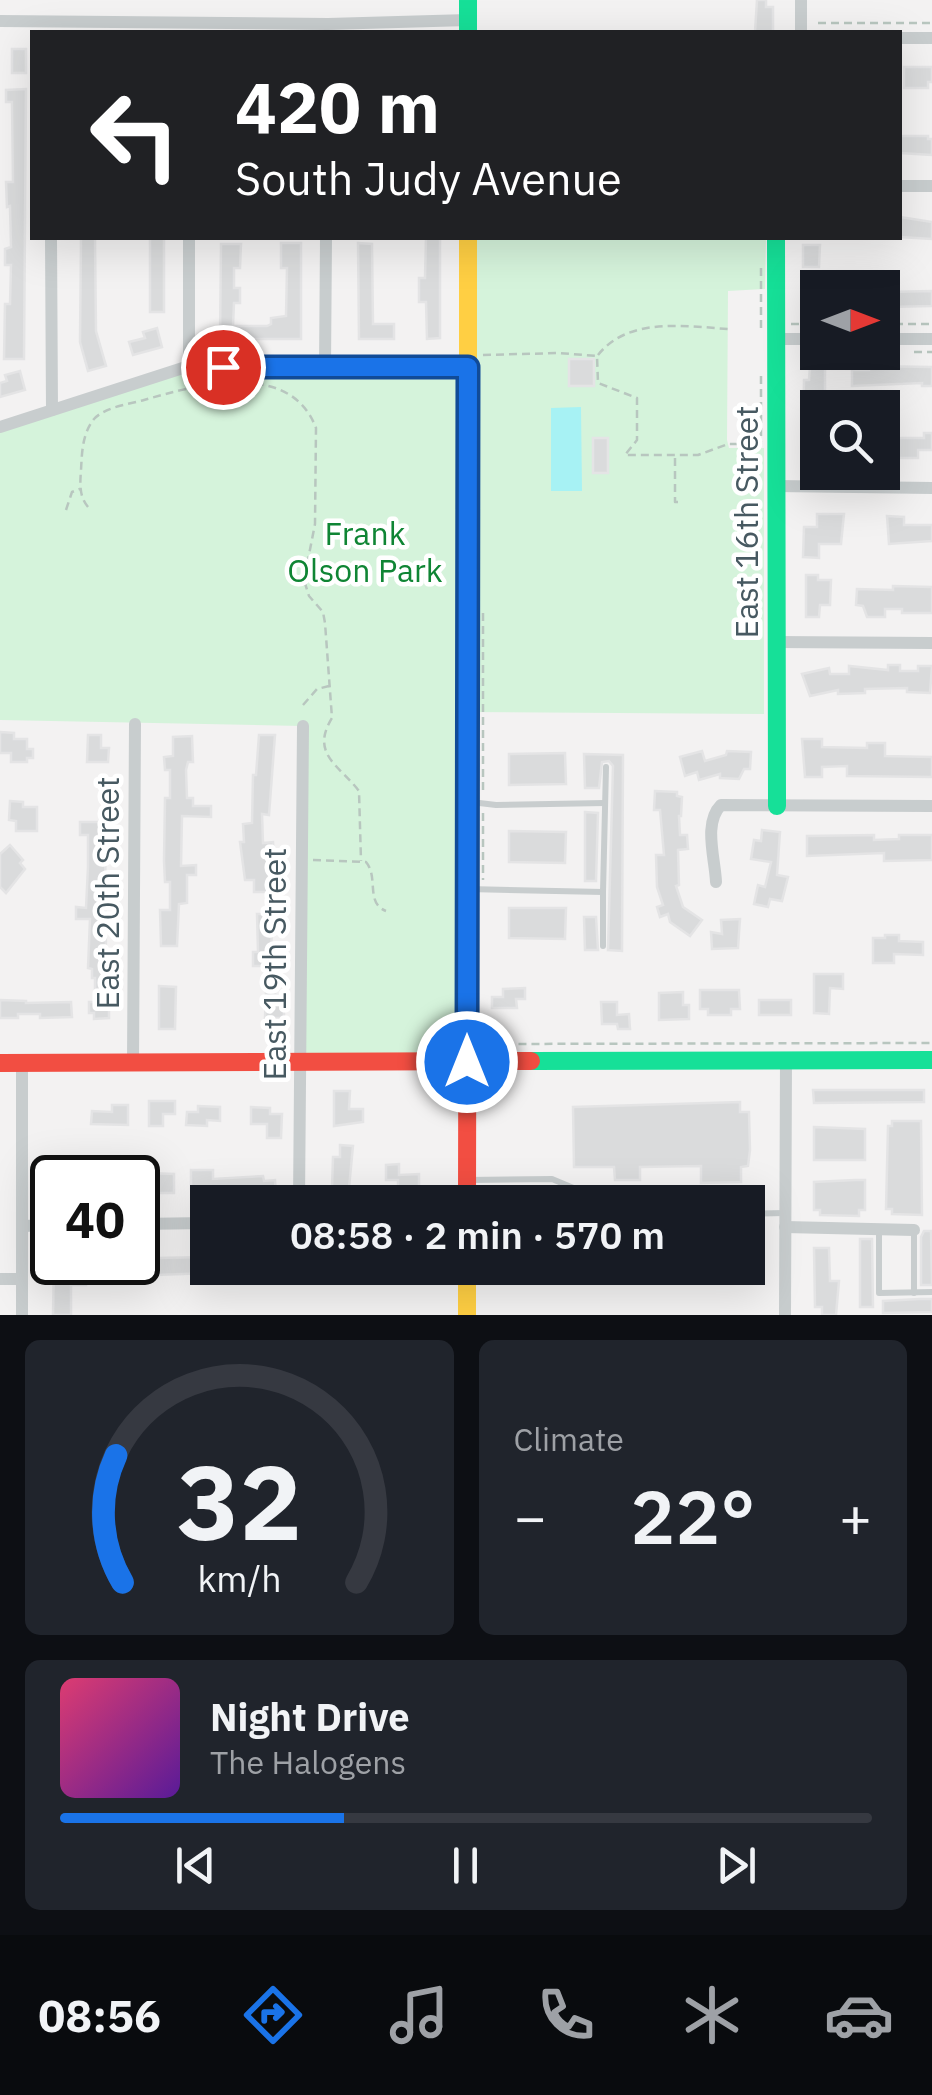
<!DOCTYPE html>
<html lang="en">
<head>
<meta charset="utf-8">
<style>
	body { margin:0; font-family:"IBM Plex Sans",sans-serif; background:#20242c; color:#f1f3f6; height:100vh; display:flex; flex-direction:column; font-size:38px; white-space:nowrap }
	* { box-sizing:border-box; margin:0 }
	p { font-size:32px; color:#9ea1a6 }
	.icon { flex:none; width:55px; height:55px; fill:none; stroke:currentColor; stroke-width:2; stroke-linecap:round; stroke-linejoin:round }
	.map { position:relative; height:1315px; overflow:hidden }
	.side { display:flex; flex-direction:column; gap:25px; padding:25px; background:#0d0f14; flex:1 }
	.side>* { flex:none }
	.guide { position:absolute; left:30px; top:30px; width:872px; height:210px; border-radius:0px; box-shadow:0 10px 40px #0002; background:#202124; color:#fff; overflow:hidden }
	.needle { width:65px; rotate:90deg }
	.fabs { position:absolute; left:800px; top:270px; display:grid; gap:20px }
	.fabs a { display:grid; place-items:center; width:100px; height:100px; border-radius:0px; background:#171b24; box-shadow:0 10px 40px #0002; font-size:50px }
	.speed { position:absolute; left:30px; top:1155px; display:flex; gap:20px; font-size:50px; font-weight:700; text-align:center }
	.speed>* { display:grid; place-content:center; width:130px; height:130px; border-radius:50%; background:#171b24; box-shadow:0 10px 40px #0002; line-height:1 }
	.speed .limit { border:5px solid #111; border-radius:15px; background:#fff; color:#111 }
	.pin { position:absolute; display:grid; place-items:center; width:85px; height:85px; color:#fff; margin:-42px; border:5px solid #fff; border-radius:50%; box-shadow:0 2px 10px #0007 }
	.me { position:absolute; width:110px; margin:-55px; rotate:0deg; stroke-linejoin:round; filter:drop-shadow(0 0 8px #0008) }
	.turn { display:flex; align-items:center; gap:35px; height:210px; padding:0 40px; font-size:45px }
	.turn .icon { width:130px; height:130px; stroke-width:2.5 }
	.turn b { display:block; font-size:70px; line-height:85px }
	.big { font-size:75px; font-weight:600; line-height:1.1 }
	.side .card { flex:1; display:flex; flex-direction:column; justify-content:center; gap:15px; min-width:0; padding:0 35px; border-radius:15px; background:#20242c }
	.side .dial { align-items:center; gap:0 }
	.dial svg { height:260px; overflow:visible; fill:none; stroke:#363941; stroke-width:7; stroke-linecap:round; text-anchor:middle }
	.dial text { fill:#f1f3f6; stroke:none }
	.song { display:flex; align-items:center; gap:30px }
	.cover { width:120px; height:120px; border-radius:15px; background:linear-gradient(135deg,hsl(340 70% 55%),hsl(270 70% 35%)) }
	.played { height:10px; border-radius:5px; background:linear-gradient(90deg,#1a73e8 35%,#363941 35%) }
	.keys { display:flex; justify-content:space-around; direction:ltr }
	.heat { display:flex; justify-content:space-between; align-items:center; font-size:55px; direction:ltr }
	.side .tiles { flex:1; display:grid; gap:25px; grid-template-columns:1fr 1fr }
	.card:last-child { grid-column:span 2 }
	.trip { position:absolute; left:190px; top:1185px; width:575px; height:100px; border-radius:0px; background:#171b24; box-shadow:0 10px 40px #0002; font-weight:600; line-height:100px; text-align:center }
	.tabs { display:flex; height:160px; justify-content:space-around; align-items:center; background:#090b0e; color:#9ea1a6 }
	.tabs .icon { width:70px; height:70px }
	.tabs .active { color:#1a73e8 }
	.tabs b { font-size:45px; color:#f1f3f6 }
	.map>svg:first-child { display:block }
</style>
</head>
<body>
<div class="map">
<svg width="932" height="1315" viewBox="0 0 932 1315">
	<rect width="100%" height="100%" fill="#f3f2f2"/>
	<path fill="#d5f3db" d="M 475,238 L 766,238 L 765,289 L 728,291 L 727,440 L 729,448 L 764,448 L 764,714 L 468,712 L 467,1062 L 300,1062 L 302,726 L 0,720 L 0,427 L 189,366 L 468,367 Z"/>
	<path fill="#a7f2f4" d="M 581,407 L 582,491 L 551,491 L 551,408 Z"/>
	<g fill="#dadbdc" stroke="#e4e4e5" stroke-width="2.5">
		<path d="M 757,0 L 766,0 L 766,7 L 773,7 L 773,32 L 755,32 Z"/>
		<rect x="12" y="49" width="14" height="24"/>
		<path d="M 904,67 L 932,67 L 932,82 L 928,82 L 928,88 L 904,88 Z"/>
		<path d="M 26,89 L 24,359 L 4,359 L 5,304 L 10,304 L 11,265 L 5,265 L 5,249 L 11,247 L 10,206 L 7,207 L 6,182 L 13,182 L 12,102 L 6,102 L 6,90 Z"/>
		<path d="M 900,136 L 928,136 L 928,139 L 932,139 L 932,155 L 900,153 Z"/>
		<path d="M 900,217 L 932,222 L 932,239 L 900,237 Z"/>
		<path d="M 81,238 L 95,238 L 96,331 L 106,366 L 88,371 L 80,342 Z"/>
		<rect x="150" y="238" width="14" height="74"/>
		<path d="M 426,238 L 440,238 L 440,338 L 427,339 L 426,302 L 419,302 L 419,278 L 425,278 Z"/>
		<path d="M 281,243 L 301,243 L 301,339 L 220,339 L 221,244 L 241,244 L 240,268 L 234,268 L 234,288 L 240,288 L 240,303 L 234,303 L 233,326 L 267,326 L 271,324 L 271,318 L 286,316 L 287,268 L 281,268 Z"/>
		<path d="M 358,243 L 372,244 L 373,324 L 394,324 L 394,339 L 359,339 Z"/>
		<path d="M 803,245 L 820,245 L 819,267 L 803,267 Z"/>
		<rect x="803" y="285" width="15" height="22"/>
		<path d="M 932,291 L 932,306 L 887,307 L 886,292 Z"/>
		<path d="M 157,328 L 162,347 L 133,355 L 129,342 L 145,338 L 143,332 Z"/>
		<rect x="569" y="359" width="25" height="27"/>
		<path d="M 810,366 L 825,366 L 825,408 L 818,408 L 818,461 L 803,462 L 804,380 L 809,380 Z"/>
		<path d="M 869,366 L 932,367 L 932,386 L 922,386 L 922,383 L 852,386 L 852,370 L 869,370 Z"/>
		<path d="M 20,371 L 25,390 L 0,397 L 0,383 L 7,381 L 5,375 Z"/>
		<path d="M 924,433 L 932,433 L 932,450 L 918,450 L 918,458 L 882,458 L 882,445 L 896,446 L 896,438 L 924,438 Z"/>
		<rect x="593" y="438" width="15" height="35"/>
		<path d="M 817,514 L 844,514 L 841,544 L 819,544 L 819,558 L 803,557 L 804,527 L 817,527 Z"/>
		<path d="M 887,516 L 904,517 L 904,525 L 932,525 L 932,541 L 889,544 Z"/>
		<path d="M 806,575 L 818,575 L 818,580 L 831,580 L 830,605 L 820,605 L 819,617 L 806,617 Z"/>
		<path d="M 893,586 L 932,587 L 932,613 L 902,613 L 902,609 L 885,609 L 885,617 L 867,617 L 863,606 L 856,605 L 857,589 L 893,590 Z"/>
		<path d="M 888,665 L 900,665 L 900,671 L 918,671 L 918,666 L 932,666 L 930,693 L 907,692 L 907,688 L 865,689 L 865,693 L 838,694 L 838,690 L 810,696 L 802,674 L 829,668 L 830,674 L 849,674 L 849,666 L 888,670 Z"/>
		<path d="M 0,732 L 14,733 L 14,739 L 27,739 L 27,749 L 33,749 L 33,758 L 27,758 L 27,762 L 11,762 L 11,753 L 0,753 Z"/>
		<path d="M 88,735 L 101,735 L 101,748 L 109,748 L 108,762 L 87,762 Z"/>
		<path d="M 259,735 L 275,735 L 269,815 L 262,814 L 263,843 L 273,842 L 276,882 L 268,882 L 268,892 L 254,892 L 254,880 L 245,880 L 240,842 L 244,842 L 243,824 L 252,823 L 253,775 L 256,775 Z"/>
		<path d="M 192,736 L 193,762 L 188,762 L 186,770 L 187,798 L 193,798 L 193,806 L 211,806 L 211,817 L 182,816 L 181,866 L 196,865 L 196,875 L 187,875 L 187,903 L 179,904 L 177,946 L 161,946 L 160,910 L 170,910 L 170,882 L 165,882 L 164,861 L 165,798 L 170,798 L 170,770 L 165,770 L 164,757 L 173,756 L 173,737 Z"/>
		<path d="M 802,739 L 822,739 L 822,747 L 867,748 L 867,743 L 885,743 L 885,756 L 932,757 L 932,777 L 847,776 L 847,766 L 822,767 L 822,777 L 805,777 Z"/>
		<path d="M 702,751 L 705,761 L 726,755 L 727,751 L 751,752 L 750,769 L 744,769 L 739,779 L 720,778 L 720,774 L 699,780 L 697,772 L 685,776 L 680,757 Z"/>
		<path d="M 565,753 L 566,784 L 509,785 L 509,754 Z"/>
		<path d="M 584,754 L 623,755 L 622,951 L 608,950 L 613,766 L 609,761 L 602,762 L 599,788 L 585,788 Z"/>
		<path d="M 655,791 L 677,792 L 677,796 L 682,797 L 681,816 L 679,816 L 680,835 L 687,835 L 688,849 L 678,850 L 679,885 L 676,886 L 683,907 L 702,920 L 690,936 L 670,922 L 668,914 L 660,917 L 657,907 L 663,905 L 657,887 L 656,855 L 664,855 L 660,810 L 654,810 Z"/>
		<path d="M 10,801 L 23,802 L 23,807 L 37,807 L 37,831 L 16,831 L 16,821 L 9,820 Z"/>
		<path d="M 585,812 L 598,813 L 596,881 L 585,881 Z"/>
		<path d="M 80,822 L 105,822 L 106,954 L 110,954 L 110,994 L 118,994 L 118,1004 L 109,1005 L 109,1018 L 94,1019 L 94,1013 L 89,1013 L 89,1002 L 95,1002 L 95,978 L 92,978 L 92,969 L 88,968 L 90,919 L 76,919 L 76,907 L 86,908 L 88,867 L 88,835 L 80,835 Z"/>
		<path d="M 762,830 L 780,832 L 777,875 L 788,877 L 782,901 L 770,899 L 768,907 L 754,904 L 758,885 L 765,887 L 771,862 L 751,859 L 754,840 L 761,841 Z"/>
		<path d="M 509,831 L 566,832 L 565,863 L 509,862 Z"/>
		<path d="M 874,835 L 874,840 L 899,839 L 899,835 L 932,835 L 932,860 L 884,861 L 884,853 L 807,856 L 807,836 Z"/>
		<path d="M 10,845 L 23,860 L 20,863 L 25,869 L 6,893 L 0,887 L 0,854 Z"/>
		<path d="M 509,908 L 566,908 L 565,939 L 509,938 Z"/>
		<path d="M 257,914 L 273,914 L 270,966 L 253,966 L 253,952 L 258,952 Z"/>
		<path d="M 584,917 L 596,917 L 598,950 L 585,950 Z"/>
		<path d="M 740,919 L 738,948 L 712,949 L 711,932 L 722,934 L 721,920 Z"/>
		<path d="M 885,935 L 899,935 L 899,941 L 923,942 L 923,955 L 894,954 L 894,963 L 873,963 L 873,938 L 885,938 Z"/>
		<path d="M 814,974 L 843,974 L 843,989 L 830,988 L 829,1014 L 814,1013 Z"/>
		<path d="M 159,986 L 176,987 L 175,1029 L 159,1029 Z"/>
		<path d="M 525,988 L 525,999 L 516,999 L 517,1008 L 492,1008 L 492,997 L 503,997 L 503,989 Z"/>
		<path d="M 700,990 L 739,990 L 740,1009 L 731,1009 L 731,1015 L 708,1015 L 708,1009 L 700,1009 Z"/>
		<path d="M 266,992 L 284,997 L 284,1018 L 265,1018 Z"/>
		<path d="M 683,992 L 683,1005 L 689,1005 L 689,1019 L 659,1020 L 659,993 Z"/>
		<path d="M 0,1000 L 26,1001 L 26,1003 L 71,1002 L 72,1017 L 40,1018 L 40,1014 L 18,1014 L 18,1018 L 0,1018 Z"/>
		<rect x="759" y="1000" width="32" height="15"/>
		<path d="M 601,1002 L 617,1002 L 617,1015 L 629,1014 L 630,1029 L 618,1029 L 617,1024 L 602,1024 Z"/>
		<path d="M 813,1090 L 924,1090 L 924,1102 L 814,1103 Z"/>
		<path d="M 334,1091 L 350,1091 L 349,1109 L 363,1109 L 363,1122 L 334,1126 Z"/>
		<path d="M 149,1101 L 175,1101 L 175,1114 L 163,1114 L 163,1126 L 149,1126 Z"/>
		<path d="M 740,1102 L 740,1112 L 749,1112 L 750,1150 L 748,1166 L 741,1167 L 741,1182 L 701,1183 L 701,1166 L 640,1167 L 640,1180 L 615,1180 L 614,1167 L 574,1167 L 573,1107 Z"/>
		<path d="M 112,1105 L 128,1105 L 128,1125 L 91,1124 L 92,1111 L 112,1112 Z"/>
		<path d="M 198,1106 L 220,1107 L 220,1121 L 207,1120 L 207,1126 L 186,1125 L 187,1112 L 198,1112 Z"/>
		<path d="M 251,1107 L 270,1108 L 270,1114 L 282,1114 L 281,1138 L 267,1138 L 267,1124 L 251,1124 Z"/>
		<path d="M 892,1121 L 921,1121 L 922,1215 L 892,1214 L 892,1209 L 886,1209 L 888,1126 L 892,1126 Z"/>
		<path d="M 814,1127 L 865,1129 L 865,1160 L 814,1160 Z"/>
		<path d="M 340,1145 L 353,1146 L 349,1188 L 332,1188 L 333,1157 L 340,1157 Z"/>
		<path d="M 399,1164 L 399,1175 L 419,1174 L 419,1190 L 398,1191 L 398,1180 L 386,1180 L 386,1165 Z"/>
		<path d="M 191,1170 L 213,1170 L 213,1179 L 263,1176 L 264,1181 L 275,1180 L 276,1195 L 259,1196 L 258,1192 L 205,1193 L 204,1188 L 191,1189 Z"/>
		<path d="M 149,1173 L 174,1174 L 174,1193 L 155,1193 L 155,1188 L 144,1188 L 144,1175 Z"/>
		<path d="M 855,1180 L 865,1180 L 865,1210 L 859,1210 L 859,1216 L 820,1215 L 820,1210 L 814,1210 L 814,1182 Z"/>
		<path d="M 924,1231 L 931,1231 L 932,1285 L 921,1285 L 921,1237 Z"/>
		<path d="M 860,1239 L 872,1239 L 873,1307 L 860,1307 Z"/>
		<path d="M 814,1248 L 829,1248 L 830,1281 L 839,1281 L 836,1315 L 822,1315 L 822,1307 L 815,1307 Z"/>
		<path d="M 208,1257 L 208,1273 L 157,1275 L 157,1258 Z"/>
		<path d="M 54,1262 L 86,1266 L 86,1285 L 71,1285 L 71,1315 L 53,1315 Z"/>
		<path d="M 919,1299 L 932,1299 L 932,1312 L 883,1313 L 883,1301 Z"/>
	</g>
	<g fill="none" stroke-linecap="round" stroke-linejoin="round">
		<g stroke="#b8c6bf" stroke-width="2.5" stroke-dasharray="8 5" stroke-linecap="butt">
			<path d="M 818,23 L 932,23"/>
			<path d="M 761,268 L 761,330"/>
			<path d="M 791,324 L 818,324"/>
			<path d="M 882,324 L 932,324"/>
			<path d="M 914,352 L 932,352"/>
			<path d="M 483,355 L 559,353 L 597,356 L 598,383 L 637,398 L 637,440 L 625,455 L 698,455 L 728,444 L 761,444 L 761,373"/>
			<path d="M 598,355 C 628,317 684,326 728,329"/>
			<path d="M 675,458 L 675,502 L 680,502"/>
			<path d="M 88,507 C 79,496 80,484 81,470 C 82,453 82,434 94,419 C 105,407 129,404 144,400 C 196,385 290,359 316,428 L 315,524 L 304,580 L 309,596 L 323,612 L 325,623 L 332,718 C 310,754 339,765 359,791 L 361,861"/>
			<path d="M 66,510 L 72,492 L 80,489"/>
			<path d="M 483,613 L 483,795"/>
			<path d="M 303,705 L 317,689 L 329,686"/>
			<path d="M 483,813 L 483,880"/>
			<path d="M 313,860 L 366,862 C 379,877 365,903 386,911"/>
			<path d="M 481,1038 L 492,1044 L 932,1043"/>
		</g>
		<g stroke="#c8cdce" stroke-width="6">
			<path d="M 471,802 L 496,805 L 605,803"/>
			<path d="M 468,889 L 603,892 L 606,767"/>
			<path d="M 603,892 L 603,946"/>
			<path d="M 468,1180 L 552,1179 L 607,1202"/>
			<path d="M 748,1214 L 784,1213"/>
			<path d="M 879,1230 L 879,1293 L 932,1292"/>
			<path d="M 914,1231 L 914,1293"/>
		</g>
		<g stroke="#c8cdce" stroke-width="12">
			<path d="M 801,0 L 801,32"/>
			<path d="M 0,21 L 328,24 L 468,20"/>
			<path d="M 900,38 L 932,38"/>
			<path d="M 900,186 L 932,186"/>
			<path d="M 51,238 L 52,410"/>
			<path d="M 777,339 L 818,339"/>
			<path d="M 882,339 L 932,339"/>
			<path d="M 189,366 L 189,238"/>
			<path d="M 325,368 L 326,238"/>
			<path d="M 0,427 L 189,366 L 468,367"/>
			<path d="M 776,486 L 932,488"/>
			<path d="M 775,642 L 932,643"/>
			<path d="M 716,882 C 715,858 703,823 721,805 L 932,806"/>
			<path d="M 22,1063 L 22,1315"/>
			<path d="M 133,1063 L 135,724"/>
			<path d="M 299,1202 L 303,726"/>
			<path d="M 138,1224 L 208,1223"/>
			<path d="M 22,1226 L 52,1225"/>
			<path d="M 785,1227 L 914,1230"/>
			<path d="M 0,1279 L 22,1279"/>
			<path d="M 785,1315 L 786,1060"/>
		</g>
		<g stroke="#16e098" stroke-width="18">
			<path d="M 468,0 L 468,32"/>
			<path d="M 776,238 L 777,806"/>
			<path d="M 531,1061 L 932,1060"/>
		</g>
		<g stroke="#ffcf43" stroke-width="18">
			<path d="M 468,699 L 468,238"/>
			<path d="M 467,1268 L 467,1315"/>
		</g>
		<g stroke="#f24e42" stroke-width="18">
			<path d="M 0,1063 L 531,1061"/>
			<path d="M 467,1202 L 468,699"/>
		</g>
	</g>
	<g fill="none" stroke-linecap="round" stroke-linejoin="round">
		<g stroke="#114b97" stroke-width="25">
			<path id="route" d="M 223,367 L 468,367 L 467,1062"/>
		</g>
		<use href="#route" stroke="#1a73e8" stroke-width="18"/>
	</g>
	<g text-anchor="middle" dominant-baseline="central" stroke-width="9" stroke-linejoin="round" paint-order="stroke">
		<g font-size="32" fill="#475961" stroke="#fff">
			<text transform="translate(746 522) rotate(-90)">East 16th Street</text>
			<text transform="translate(107 893) rotate(-90)">East 20th Street</text>
			<text transform="translate(274 964) rotate(-90)">East 19th Street</text>
		</g>
		<g font-size="32" fill="#0f8534" stroke="#fff">
			<text x="365" y="533">Frank<tspan x="365" dy="37">Olson Park</tspan></text>
		</g>
	</g>
</svg>
<div class="fabs">
<a><svg class="needle" viewBox="-14 -14 28 28"><path d="M0-13l5 13h-10z" fill="#e53935"/><path d="M0 13l5-13h-10z" fill="#9ea1a6"/></svg></a>
<a><svg class="icon" aria-label="search" viewBox="0 0 24 24"><circle cx="10" cy="10" r="6"/><path d="M15 15l6 6"/></svg></a>
</div>
<div class="speed"><div class="limit">40</div></div>
<div class="pin" style="left:223px;top:367px;background:#d93025"><svg class="icon" aria-label="arrive" viewBox="0 0 24 24"><path d="M6 21V4h12l-3 4 3 4H6"/></svg></div>
<svg class="me" style="left:467px;top:1062px" viewBox="-20 -20 40 40"><circle r="17" fill="#1a73e8" stroke="#fff" stroke-width="3"/><path d="M0-11L8 9 0 5-8 9z" fill="#fff"/></svg>
<div class="trip">08:58 · 2 min · 570 m</div>
<div class="guide">
<div class="turn"><svg class="icon" aria-label="left" viewBox="0 0 24 24"><path d="M17 20v-9H6M10 6l-5 5 5 5"/></svg><div><b>420 m</b>South Judy Avenue</div></div>
</div>
</div>
<section class="side">
<div class="tiles">
<div class="card dial"><svg viewBox="0 0 100 80">
<path d="M14 69A42 42 0 1 1 86 69"/>
<path d="M14 69A42 42 0 0 1 12 30" stroke="#1a73e8"/>
<text x="50" y="56" font-size="32" font-weight="700">32</text>
<text x="50" y="72" font-size="11">km/h</text>
</svg></div>
<div class="card"><p>Climate</p>
<div class="heat"><a>−</a><b class="big">22°</b><a>+</a></div>
</div>
<div class="card">
<div class="song"><i class="cover"></i><div><b>Night Drive</b><p>The Halogens</p></div></div>
<div class="played"></div>
<div class="keys"><svg class="icon" aria-label="previous" viewBox="0 0 24 24"><path d="M18 5L8 12l10 7zM5 5v14"/></svg><svg class="icon" aria-label="pause" viewBox="0 0 24 24"><path d="M8 5v14M16 5v14"/></svg><svg class="icon" aria-label="next" viewBox="0 0 24 24"><path d="M6 5l10 7-10 7zM19 5v14"/></svg></div>
</div>
</div>
</section>
<nav class="tabs">
<b>08:56</b>
<svg class="icon active" aria-label="directions" viewBox="0 0 24 24"><path d="M12 3l9 9-9 9-9-9zM9 14v-3h6M13 9l2 2-2 2"/></svg>
<svg class="icon" aria-label="music" viewBox="0 0 24 24"><path d="M9 18V5l10-2v13"/><circle cx="6" cy="18" r="3"/><circle cx="16" cy="16" r="3"/></svg>
<svg class="icon" aria-label="phone" viewBox="0 0 24 24"><path d="M5 4h4l2 5-3 2q2 4 5 5l2-3 5 2v4C11 20 4 13 5 4z"/></svg>
<svg class="icon" aria-label="climate" viewBox="0 0 24 24"><path d="M12 3v18M4 7l16 10M4 17L20 7"/></svg>
<svg class="icon" aria-label="car" viewBox="0 0 24 24"><path d="M5 17H2v-5l4-1 3-4h7l3 4 3 1v5h-3M9 17h6M6 11h13"/><circle cx="7" cy="17" r="2"/><circle cx="17" cy="17" r="2"/></svg>
</nav>
</body>
</html>
